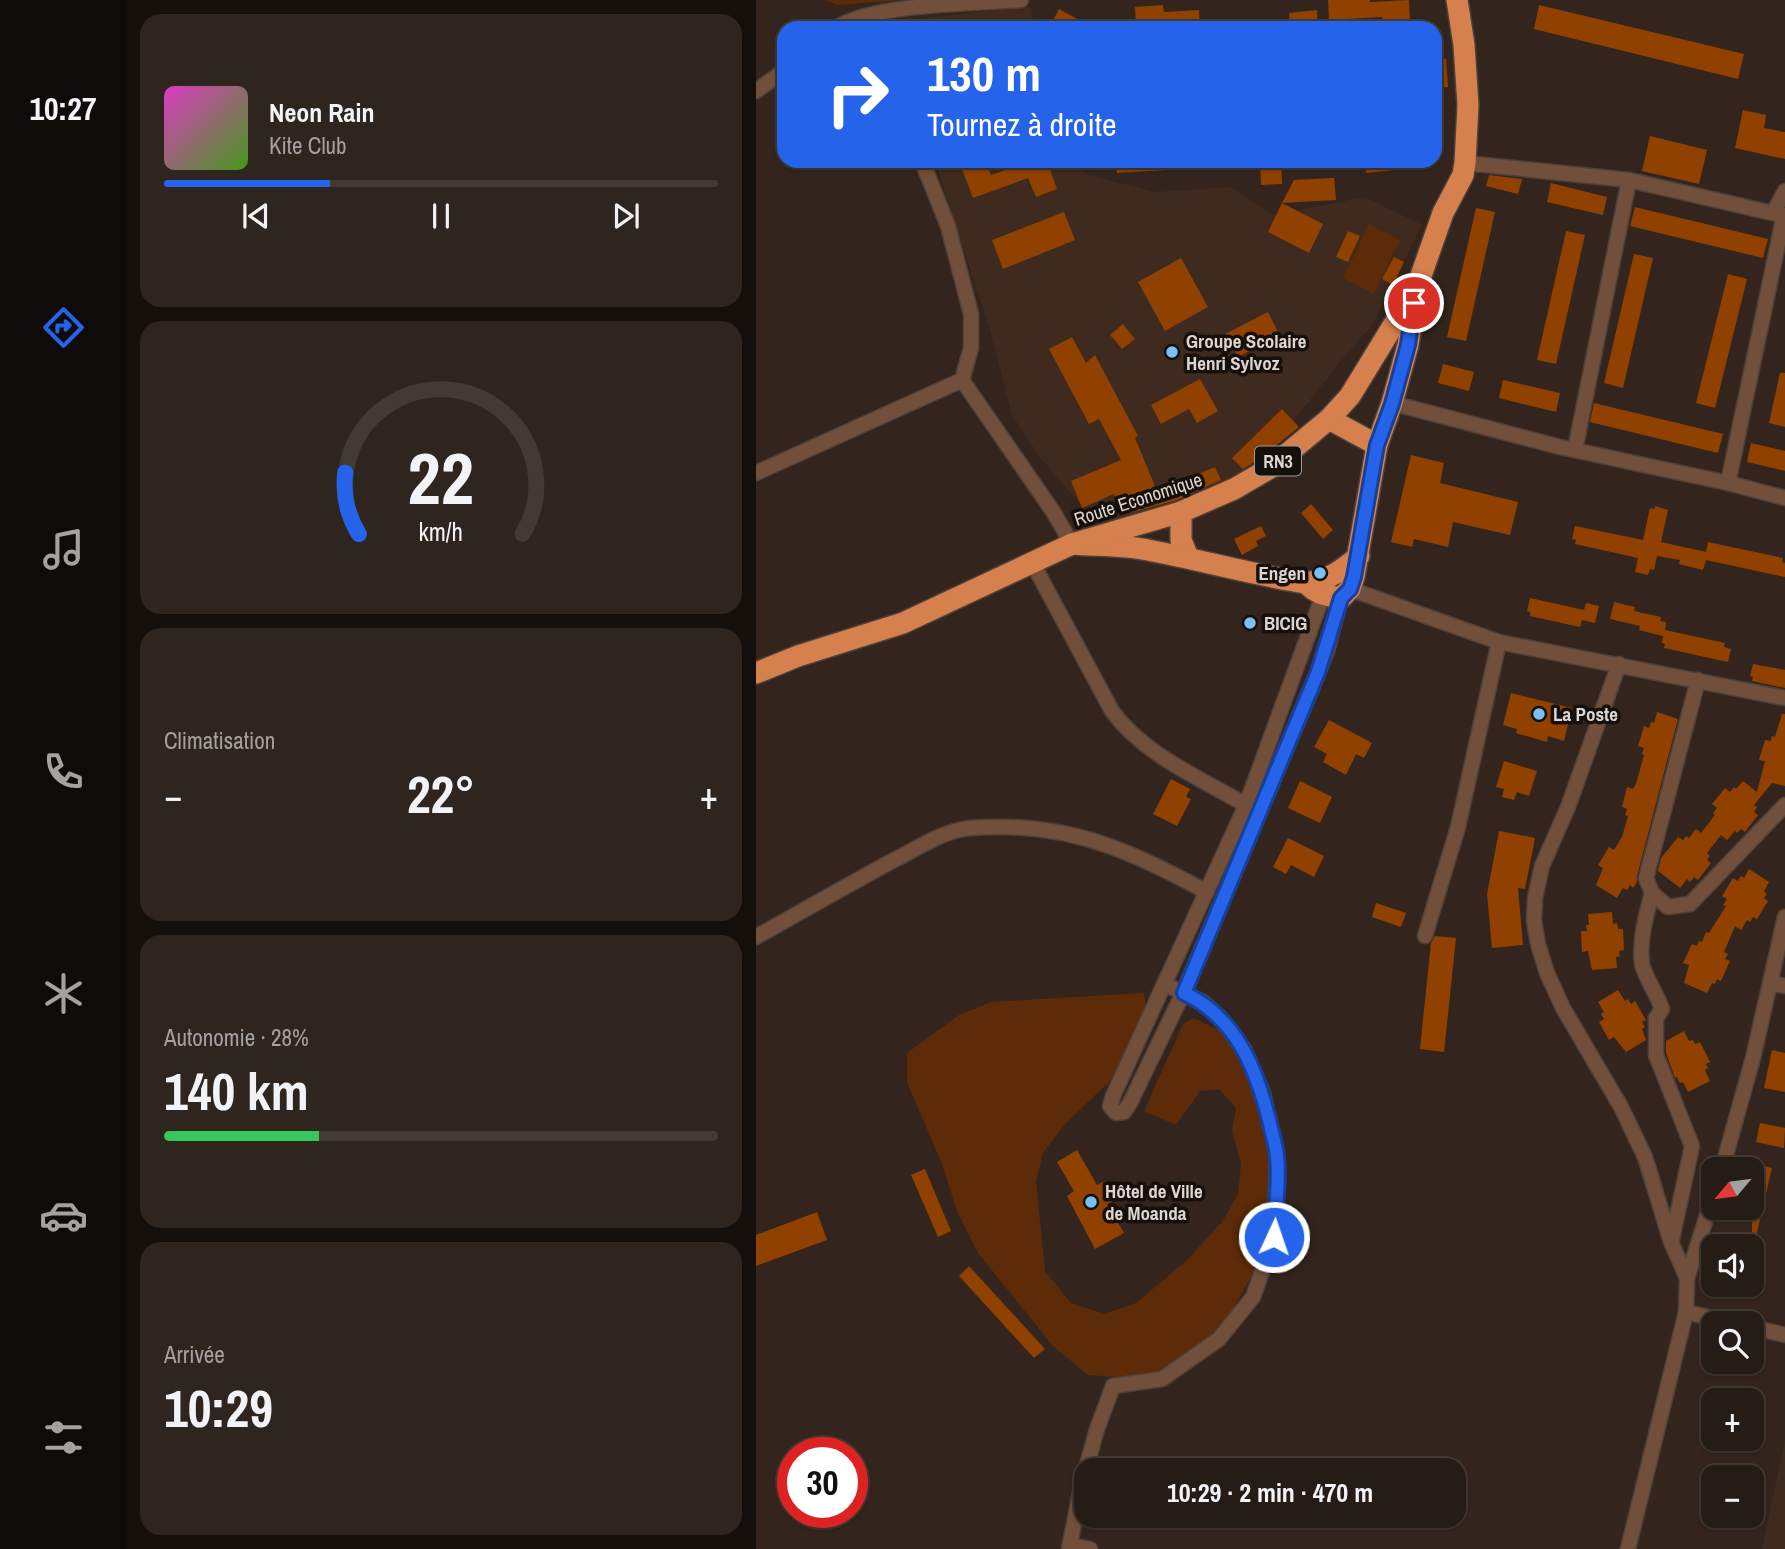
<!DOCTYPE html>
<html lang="fr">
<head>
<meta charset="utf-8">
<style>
	body { margin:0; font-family:"Archivo Narrow",sans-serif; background:#2e251f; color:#f1f3f6; height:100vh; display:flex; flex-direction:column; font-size:26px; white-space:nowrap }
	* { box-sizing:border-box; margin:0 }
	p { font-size:23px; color:#a4a1a1 }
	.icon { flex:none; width:38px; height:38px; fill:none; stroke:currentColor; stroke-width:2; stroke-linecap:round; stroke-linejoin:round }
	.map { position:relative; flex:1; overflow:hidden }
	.panel { display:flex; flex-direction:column; gap:14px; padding:14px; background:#150f0c; width:630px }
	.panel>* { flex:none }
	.guide { position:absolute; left:21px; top:21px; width:665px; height:147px; border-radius:21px; box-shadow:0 2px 5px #0004,0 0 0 2px #423a35; background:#2563eb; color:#fff; overflow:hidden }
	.needle { width:46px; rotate:241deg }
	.fabs { position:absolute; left:945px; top:1157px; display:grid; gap:14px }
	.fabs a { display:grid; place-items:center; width:63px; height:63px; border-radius:14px; background:#261c16; box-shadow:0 2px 5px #0004,0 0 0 2px #423a35; font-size:35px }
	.speed { position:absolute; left:21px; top:1437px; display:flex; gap:14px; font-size:35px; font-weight:700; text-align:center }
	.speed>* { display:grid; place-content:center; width:91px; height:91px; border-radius:50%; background:#261c16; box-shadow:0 2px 5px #0004,0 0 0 2px #423a35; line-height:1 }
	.speed .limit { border:10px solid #d22; background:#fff; color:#111 }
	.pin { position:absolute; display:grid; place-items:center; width:60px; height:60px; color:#fff; margin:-30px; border:4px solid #fff; border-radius:50%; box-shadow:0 2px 7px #0007 }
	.me { position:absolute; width:77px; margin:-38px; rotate:3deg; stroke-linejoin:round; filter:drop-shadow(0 0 5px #0008) }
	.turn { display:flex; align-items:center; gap:24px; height:147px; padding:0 35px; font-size:32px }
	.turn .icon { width:91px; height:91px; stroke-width:2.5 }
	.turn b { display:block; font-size:49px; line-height:60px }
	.big { font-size:52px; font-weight:700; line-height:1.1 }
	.panel .card { flex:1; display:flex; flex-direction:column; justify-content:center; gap:10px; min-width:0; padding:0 24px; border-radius:21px; background:#2e251f }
	.panel .dial { align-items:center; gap:0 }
	.dial svg { height:182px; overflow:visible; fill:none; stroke:#423a35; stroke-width:7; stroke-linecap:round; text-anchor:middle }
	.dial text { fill:#f1f3f6; stroke:none }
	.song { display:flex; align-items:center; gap:21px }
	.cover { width:84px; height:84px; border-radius:10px; background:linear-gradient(135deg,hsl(310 70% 55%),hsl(100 70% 35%)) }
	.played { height:7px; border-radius:4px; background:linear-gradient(90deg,#2563eb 30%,#423a35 30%) }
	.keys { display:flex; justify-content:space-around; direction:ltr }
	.heat { display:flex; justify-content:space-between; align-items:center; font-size:38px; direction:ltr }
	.charge { height:10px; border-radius:5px; background:linear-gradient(90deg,#34c759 28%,#423a35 0) }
	.trip { position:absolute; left:318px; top:1458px; width:392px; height:70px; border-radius:21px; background:#261c16; box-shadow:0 2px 5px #0004,0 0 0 2px #423a35; font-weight:700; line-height:70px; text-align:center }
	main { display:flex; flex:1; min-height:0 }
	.tabs { display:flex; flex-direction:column; width:126px; justify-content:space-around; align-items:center; background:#0f0b09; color:#a4a1a1 }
	.tabs .icon { width:49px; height:49px }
	.tabs .active { color:#2563eb }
	.tabs b { font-size:32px; color:#f1f3f6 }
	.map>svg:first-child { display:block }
</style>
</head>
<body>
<main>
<nav class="tabs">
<b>10:27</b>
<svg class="icon active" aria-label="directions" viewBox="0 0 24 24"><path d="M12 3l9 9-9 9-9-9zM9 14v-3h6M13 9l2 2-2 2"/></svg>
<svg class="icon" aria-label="music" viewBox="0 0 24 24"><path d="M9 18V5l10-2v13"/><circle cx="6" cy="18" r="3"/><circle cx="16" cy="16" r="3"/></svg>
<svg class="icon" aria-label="phone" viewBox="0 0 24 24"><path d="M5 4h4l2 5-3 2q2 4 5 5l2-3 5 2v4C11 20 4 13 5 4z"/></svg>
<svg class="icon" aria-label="climate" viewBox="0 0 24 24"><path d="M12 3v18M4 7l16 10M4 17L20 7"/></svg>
<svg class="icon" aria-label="car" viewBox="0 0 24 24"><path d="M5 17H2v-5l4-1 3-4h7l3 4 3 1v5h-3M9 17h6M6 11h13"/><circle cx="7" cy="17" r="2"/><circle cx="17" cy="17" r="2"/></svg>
<svg class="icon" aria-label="filters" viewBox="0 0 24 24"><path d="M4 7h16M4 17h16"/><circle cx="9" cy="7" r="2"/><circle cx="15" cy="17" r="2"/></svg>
</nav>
<section class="panel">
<div class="card">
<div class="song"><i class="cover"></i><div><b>Neon Rain</b><p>Kite Club</p></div></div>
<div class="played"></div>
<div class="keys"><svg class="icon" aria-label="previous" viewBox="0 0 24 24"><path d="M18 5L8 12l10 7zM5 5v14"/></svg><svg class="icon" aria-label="pause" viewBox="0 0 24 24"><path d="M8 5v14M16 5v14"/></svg><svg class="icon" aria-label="next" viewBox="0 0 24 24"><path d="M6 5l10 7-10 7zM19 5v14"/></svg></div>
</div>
<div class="card dial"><svg viewBox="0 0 100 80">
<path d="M14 69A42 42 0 1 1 86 69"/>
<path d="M14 69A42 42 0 0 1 8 42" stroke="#2563eb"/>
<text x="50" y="56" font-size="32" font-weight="700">22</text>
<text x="50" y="72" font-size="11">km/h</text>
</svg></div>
<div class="card"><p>Climatisation</p>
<div class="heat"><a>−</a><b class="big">22°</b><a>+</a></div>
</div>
<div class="card"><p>Autonomie · 28%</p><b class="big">140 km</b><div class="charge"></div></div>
<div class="card"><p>Arrivée</p><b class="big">10:29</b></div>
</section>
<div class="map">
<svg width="1029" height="1549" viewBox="0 0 1029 1549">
	<rect width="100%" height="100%" fill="#33251d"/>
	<g fill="#3e2a1e">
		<path d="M 275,7 L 278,28 L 106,28 L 108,24 Z"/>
		<path d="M 179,161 L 317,161 L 332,175 L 400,192 L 475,187 L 518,215 L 609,197 L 666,225 L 617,324 L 583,363 L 483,491 L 356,542 L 283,456 L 256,415 L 234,330 Z"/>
		<path d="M 1029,1440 L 1029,1549 L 1006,1549 Z"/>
	</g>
	<g fill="#5d2b08">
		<path d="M 70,0 L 145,0 L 81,5 Z"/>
		<path d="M 613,224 L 644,240 L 618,294 L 587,278 Z"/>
		<path d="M 388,993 L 390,1007 L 356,1079 L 309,1124 L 287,1153 L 280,1181 L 289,1271 L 315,1303 L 348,1314 L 380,1303 L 431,1260 L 466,1222 L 482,1194 L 485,1164 L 476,1131 L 480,1108 L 463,1089 L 444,1091 L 420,1125 L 388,1111 L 427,1024 L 437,1018 L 465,1031 L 483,1053 L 497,1075 L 513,1132 L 515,1175 L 511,1232 L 495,1277 L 472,1318 L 440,1350 L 391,1379 L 332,1375 L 297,1346 L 222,1253 L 201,1211 L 186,1164 L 151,1082 L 151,1053 L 203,1015 L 235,1002 Z"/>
	</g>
	<g fill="#904100">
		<path d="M 572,0 L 614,0 L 614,2 L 653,0 L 654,21 L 626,23 L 626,17 L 573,20 Z"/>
		<path d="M 407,5 L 408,12 L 443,10 L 444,28 L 423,28 L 422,26 L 380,28 L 379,7 Z"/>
		<path d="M 783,5 L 988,54 L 982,79 L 778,29 Z"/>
		<path d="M 303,9 L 338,28 L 293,28 Z"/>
		<path d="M 561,10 L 562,28 L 534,28 L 533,13 Z"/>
		<path d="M 679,59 L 690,59 L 692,87 L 679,88 Z"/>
		<path d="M 987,110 L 1010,115 L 1008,128 L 1029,132 L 1029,159 L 979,148 Z"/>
		<path d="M 894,136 L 951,150 L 943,184 L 886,171 Z"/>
		<path d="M 203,161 L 229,161 L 235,175 L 266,164 L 265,161 L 291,161 L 301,189 L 280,197 L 272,178 L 217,198 Z"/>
		<path d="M 360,161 L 411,161 L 412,170 L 361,173 Z"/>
		<path d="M 504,161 L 525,161 L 526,184 L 505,185 Z"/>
		<path d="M 609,161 L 649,161 L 649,169 L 610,173 Z"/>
		<path d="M 733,175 L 766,179 L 762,194 L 730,186 Z"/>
		<path d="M 578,178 L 580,200 L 526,203 L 538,180 Z"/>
		<path d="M 795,183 L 851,197 L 847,215 L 791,202 Z"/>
		<path d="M 526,203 L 567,224 L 553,253 L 512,232 Z"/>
		<path d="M 879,207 L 1012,239 L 1007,258 L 874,226 Z"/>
		<path d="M 720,208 L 739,212 L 710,341 L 691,337 Z"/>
		<path d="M 308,212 L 319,240 L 247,269 L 236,240 Z"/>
		<path d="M 592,231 L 604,236 L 592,262 L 580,257 Z"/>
		<path d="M 810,231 L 829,235 L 800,364 L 781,360 Z"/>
		<path d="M 878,254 L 897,258 L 867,388 L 848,383 Z"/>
		<path d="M 638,257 L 648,262 L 637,285 L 626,279 Z"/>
		<path d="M 425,258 L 452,307 L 409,331 L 382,282 Z"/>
		<path d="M 972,274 L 991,279 L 959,408 L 940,403 Z"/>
		<path d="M 512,312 L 524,336 L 482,357 L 469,334 Z"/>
		<path d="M 367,324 L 379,339 L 366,349 L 354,335 Z"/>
		<path d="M 316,337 L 330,363 L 339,355 L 382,436 L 379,438 L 401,491 L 459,467 L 465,480 L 421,500 L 367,515 L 358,494 L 326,508 L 315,481 L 365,460 L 343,419 L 333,424 L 293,349 Z"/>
		<path d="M 687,364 L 718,372 L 713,391 L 682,383 Z"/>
		<path d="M 1024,373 L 1029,373 L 1029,427 L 1013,423 Z"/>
		<path d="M 444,379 L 462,411 L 441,423 L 433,409 L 405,424 L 395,405 Z"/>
		<path d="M 747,380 L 804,393 L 800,412 L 743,398 Z"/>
		<path d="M 838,403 L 967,434 L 962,453 L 834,422 Z"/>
		<path d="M 526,409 L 543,427 L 506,457 L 487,469 L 476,458 Z"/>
		<path d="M 995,443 L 1029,451 L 1029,471 L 991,462 Z"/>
		<path d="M 655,455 L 688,463 L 684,483 L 762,502 L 754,535 L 697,522 L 692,547 L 658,539 L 656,547 L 635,542 Z"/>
		<path d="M 555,504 L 577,530 L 567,539 L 545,513 Z"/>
		<path d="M 899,506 L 912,510 L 905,542 L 950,552 L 952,542 L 1027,558 L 1026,562 L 1029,563 L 1029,577 L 950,560 L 947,570 L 923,564 L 924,560 L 901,556 L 898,570 L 894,569 L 892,575 L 879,572 L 882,558 L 819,544 L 820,540 L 816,539 L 819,526 L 887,540 L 894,508 L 899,509 Z"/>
		<path d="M 505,526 L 510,536 L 500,541 L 502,546 L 486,555 L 478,539 Z"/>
		<path d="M 774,598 L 828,610 L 830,603 L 843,606 L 839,623 L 826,620 L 824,627 L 774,616 L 774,612 L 771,611 Z"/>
		<path d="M 858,602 L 879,607 L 878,611 L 905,617 L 904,621 L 910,622 L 909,630 L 969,643 L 968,647 L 975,649 L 972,662 L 908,648 L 909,644 L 906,643 L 907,636 L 883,630 L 884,626 L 854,619 Z"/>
		<path d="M 997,664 L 1029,670 L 1029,688 L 996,681 L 997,677 L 994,676 Z"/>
		<path d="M 755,693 L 816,708 L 808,741 L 792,736 L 791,742 L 760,733 L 761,729 L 747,725 Z"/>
		<path d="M 901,712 L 922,719 L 881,876 L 881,882 L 877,888 L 874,885 L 871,890 L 867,888 L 861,898 L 840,885 L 847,868 L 842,865 L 853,847 L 858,850 L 866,837 L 872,816 L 869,815 L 871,809 L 866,807 L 871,787 L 877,789 L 880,784 L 888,755 L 886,754 L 888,748 L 882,746 L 888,726 L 893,728 L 895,722 L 898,723 Z"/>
		<path d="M 1026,714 L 1029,714 L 1029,786 L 1016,783 L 998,805 L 1001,807 L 998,812 L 1002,815 L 989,832 L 985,829 L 981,833 L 979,831 L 971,840 L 965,835 L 951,853 L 954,856 L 951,860 L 955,863 L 942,880 L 938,877 L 934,882 L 931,879 L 924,888 L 902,871 L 905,858 L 922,837 L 927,840 L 930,836 L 933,838 L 940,829 L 945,833 L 959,815 L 957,813 L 961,808 L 956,804 L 969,788 L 974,792 L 978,787 L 980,789 L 987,781 L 1001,792 L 1009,761 L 1003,760 L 1009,740 L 1015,741 L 1016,736 L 1019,737 Z"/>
		<path d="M 573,720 L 616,743 L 608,758 L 600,754 L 590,775 L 567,762 L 571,754 L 558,747 Z"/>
		<path d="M 748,761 L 781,771 L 773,796 L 761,792 L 758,800 L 746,797 L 748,789 L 740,787 Z"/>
		<path d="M 415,779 L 434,789 L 430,797 L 435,799 L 421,826 L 397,814 Z"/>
		<path d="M 544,781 L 576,797 L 564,823 L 532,808 Z"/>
		<path d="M 743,831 L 779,838 L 769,889 L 762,888 L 767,945 L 736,948 L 731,894 Z"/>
		<path d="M 532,838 L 568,856 L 558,877 L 535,865 L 530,874 L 517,867 Z"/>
		<path d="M 993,869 L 1013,882 L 1008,891 L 1011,894 L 1008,898 L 1012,901 L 1001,919 L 997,917 L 994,922 L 991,920 L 985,930 L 979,926 L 968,952 L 972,954 L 969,959 L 974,961 L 965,981 L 961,979 L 959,984 L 956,983 L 951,993 L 928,983 L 933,965 L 927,963 L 936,944 L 941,946 L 943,941 L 946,942 L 950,932 L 953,933 L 970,906 L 967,905 L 971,899 L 966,896 L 977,878 L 982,881 L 985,876 L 988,878 Z"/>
		<path d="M 620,903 L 650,913 L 645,927 L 616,917 Z"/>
		<path d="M 856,912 L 857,924 L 861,923 L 862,929 L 867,929 L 868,950 L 863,951 L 864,956 L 860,957 L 861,968 L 836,970 L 832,951 L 826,952 L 825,931 L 831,931 L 830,925 L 833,925 L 832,914 Z"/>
		<path d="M 679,936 L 700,938 L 688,1052 L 664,1049 L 675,943 Z"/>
		<path d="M 862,990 L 869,1001 L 872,999 L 875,1004 L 879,1001 L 890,1020 L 886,1022 L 889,1027 L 886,1029 L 890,1040 L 870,1052 L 858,1037 L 853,1040 L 843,1022 L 848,1019 L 845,1014 L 848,1012 L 842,1002 Z"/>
		<path d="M 928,1031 L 933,1041 L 937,1040 L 939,1044 L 944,1042 L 954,1062 L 950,1064 L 952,1068 L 949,1070 L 954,1081 L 932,1092 L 927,1082 L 924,1083 L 921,1077 L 919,1078 L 910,1053 L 910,1041 Z"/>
		<path d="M 1016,1050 L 1029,1053 L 1029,1092 L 1008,1088 Z"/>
		<path d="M 1004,1123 L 1029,1128 L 1028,1148 L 1000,1142 Z"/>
		<path d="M 321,1150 L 341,1185 L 349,1181 L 359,1200 L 351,1204 L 368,1233 L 339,1249 L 311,1196 L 318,1191 L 301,1162 Z"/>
		<path d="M 996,1163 L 1016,1168 L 1000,1237 L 996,1237 L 996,1222 L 981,1218 L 984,1208 L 996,1208 Z"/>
		<path d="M 169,1169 L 195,1231 L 182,1237 L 155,1175 Z"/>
		<path d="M 61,1212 L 71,1240 L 0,1266 L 0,1235 Z"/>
		<path d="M 996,1247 L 1009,1250 L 999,1299 L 956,1290 L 956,1284 L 996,1284 Z"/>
		<path d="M 213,1266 L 289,1349 L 278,1358 L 203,1276 Z"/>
	</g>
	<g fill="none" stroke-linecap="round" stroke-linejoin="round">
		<g stroke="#4e413a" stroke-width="17">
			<g id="minor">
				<path d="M 80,28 C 118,3 218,4 265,0"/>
				<path d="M 0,91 L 28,71"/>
				<path d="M 166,161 L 192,226 L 215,314 L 215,348 L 206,380 L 296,510 L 316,544"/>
				<path d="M 709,163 L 873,180 L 1029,216"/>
				<path d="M 1017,213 L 1029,191"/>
				<path d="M 636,403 L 804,447 L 972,483 L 1029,498"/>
				<path d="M 819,450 L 873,180"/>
				<path d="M 0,473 L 206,380"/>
				<path d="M 972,483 L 1028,215"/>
				<path d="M 277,564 L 356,711 C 388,755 444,778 490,805"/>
				<path d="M 594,589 L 743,642 L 1029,698"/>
				<path d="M 567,595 L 490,805 L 357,1096 L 354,1106 L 360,1113 L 368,1112 L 374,1103 L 427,993 L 554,693 L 571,651 L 585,598"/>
				<path d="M 863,664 L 812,807 L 786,866 L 779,898 L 778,921 L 782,944 L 791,973 L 807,1008 L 865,1107 L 889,1157 L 915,1242 L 931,1278 L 930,1312 L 872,1549"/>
				<path d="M 942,680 L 890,878 L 896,893 L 912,907 L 934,904 L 1029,805"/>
				<path d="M 896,893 C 890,916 883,940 886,964 C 888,975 902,996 906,1009 L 900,1018 L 900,1055 L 936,1146 L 916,1239"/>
				<path d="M 669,936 L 702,827 L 743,642"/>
				<path d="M 0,937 C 47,911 93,884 140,859 C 160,849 181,835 203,830 C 217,826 236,827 251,827 C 330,829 383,856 451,892"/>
				<path d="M 1014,983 L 1029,986"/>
				<path d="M 966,1169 L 997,1058 L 1029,917"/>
				<path d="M 931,1278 L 957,1197"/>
				<path d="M 930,1312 L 977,1323"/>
				<path d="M 996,1327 L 1029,1335"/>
				<path d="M 314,1545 L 334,1549"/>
				<path d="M 313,1549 L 326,1483 L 341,1429 L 357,1386 L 406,1379 L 463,1339 L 497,1297 L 518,1237 L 521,1156 L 507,1093 L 488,1049 L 464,1017 L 447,1002 L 408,984"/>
			</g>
		</g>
		<g stroke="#4e413a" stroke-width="24">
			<g id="highway">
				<path d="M 573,419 L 621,445"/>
				<path d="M 425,512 L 425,540 L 432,557"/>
				<path d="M 316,544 C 341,546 367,545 392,550 C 445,560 497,575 550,583 C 561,595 570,595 585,598 L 594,589 L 598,577 L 621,445 L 636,403 L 652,345 L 661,287 L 687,213 L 707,175 L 709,163 L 712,105 L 708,45 L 701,0"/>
				<path d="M 550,583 C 573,580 585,571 603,556"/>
				<path d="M 0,673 L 42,656 L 147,623 L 316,544 L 425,512 L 478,489 L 514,468 L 573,419 L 594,396 L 654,298"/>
			</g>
		</g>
		<use href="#minor" stroke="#724f3b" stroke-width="14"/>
		<use href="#highway" stroke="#d5804d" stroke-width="21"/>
	</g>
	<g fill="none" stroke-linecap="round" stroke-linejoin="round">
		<g stroke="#184099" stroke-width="18">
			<path id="route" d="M 518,1237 C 519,1211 524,1182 521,1156 C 520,1145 516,1134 514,1124 C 501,1070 481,1018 428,993 L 562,672 L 585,598 L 594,589 L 598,577 L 621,445 L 636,404 L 652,345 L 658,303"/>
		</g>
		<use href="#route" stroke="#2563eb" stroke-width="12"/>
	</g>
	<g fill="#79bff8" stroke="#16100c" stroke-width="2.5">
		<circle cx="416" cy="352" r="7"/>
		<circle cx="564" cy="573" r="7"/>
		<circle cx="494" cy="623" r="7"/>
		<circle cx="783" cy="714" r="7"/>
		<circle cx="335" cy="1202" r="7"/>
	</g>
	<g text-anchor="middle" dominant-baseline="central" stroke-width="7" stroke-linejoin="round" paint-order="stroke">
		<rect fill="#16100c" stroke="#a29a95" stroke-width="2" x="499" y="446.5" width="46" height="29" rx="5"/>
		<g font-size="18" font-weight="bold" fill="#ded5d0">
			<text x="522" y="461">RN3</text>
		</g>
		<g font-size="19" font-weight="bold" fill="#ded5d0" stroke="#16100c" text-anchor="start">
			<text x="430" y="341">Groupe Scolaire<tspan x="430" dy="22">Henri Sylvoz</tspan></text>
			<text x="550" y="573" text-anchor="end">Engen</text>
			<text x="508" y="623">BICIG</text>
			<text x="797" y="714">La Poste</text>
			<text x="349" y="1191">Hôtel de Ville<tspan x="349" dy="22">de Moanda</tspan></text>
		</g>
		<g font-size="19" fill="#ded5d0" stroke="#16100c">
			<text transform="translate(382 499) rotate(-18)">Route Economique</text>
		</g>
	</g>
</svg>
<div class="fabs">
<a><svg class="needle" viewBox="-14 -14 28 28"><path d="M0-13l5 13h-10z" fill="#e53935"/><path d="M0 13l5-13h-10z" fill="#a4a1a1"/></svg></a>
<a><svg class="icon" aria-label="sound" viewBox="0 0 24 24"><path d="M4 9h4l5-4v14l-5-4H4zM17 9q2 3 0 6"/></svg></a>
<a><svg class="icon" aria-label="search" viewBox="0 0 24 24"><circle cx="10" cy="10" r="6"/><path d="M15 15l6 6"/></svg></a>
<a>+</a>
<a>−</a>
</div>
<div class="speed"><div class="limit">30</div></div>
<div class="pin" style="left:658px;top:303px;background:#d93025"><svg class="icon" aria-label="arrive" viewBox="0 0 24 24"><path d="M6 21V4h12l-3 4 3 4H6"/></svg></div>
<svg class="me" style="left:518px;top:1237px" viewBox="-20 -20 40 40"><circle r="17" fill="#2563eb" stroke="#fff" stroke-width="3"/><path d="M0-11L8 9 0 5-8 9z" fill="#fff"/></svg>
<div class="trip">10:29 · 2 min · 470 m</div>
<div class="guide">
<div class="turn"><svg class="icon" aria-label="right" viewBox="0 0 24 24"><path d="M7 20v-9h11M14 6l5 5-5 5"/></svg><div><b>130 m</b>Tournez à droite</div></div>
</div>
</div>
</main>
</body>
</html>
